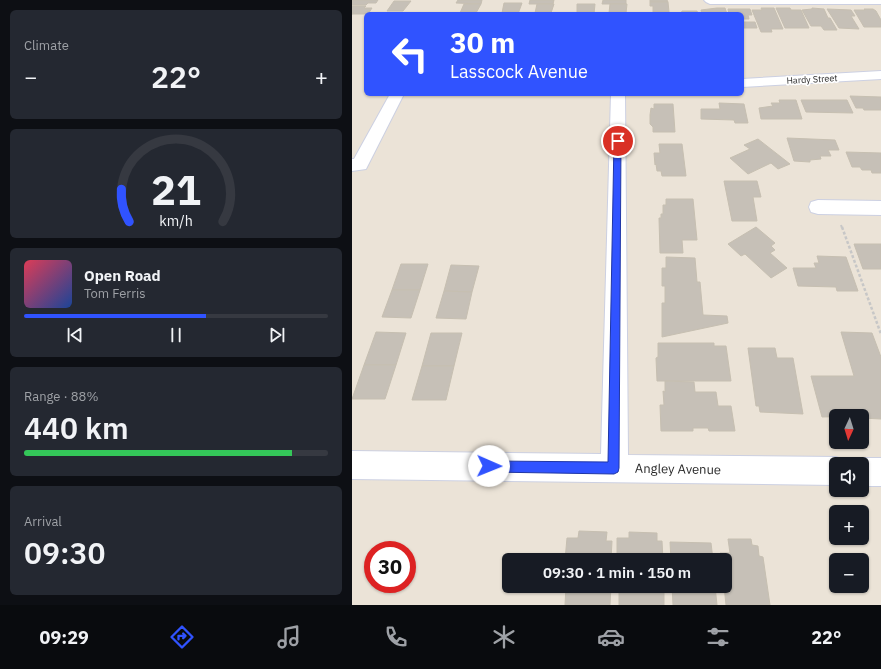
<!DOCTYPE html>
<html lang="en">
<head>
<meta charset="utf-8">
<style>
	body { margin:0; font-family:"IBM Plex Sans",sans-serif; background:#242831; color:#f1f3f6; height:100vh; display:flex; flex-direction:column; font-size:15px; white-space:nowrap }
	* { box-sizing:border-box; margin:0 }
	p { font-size:13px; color:#9ea1a6 }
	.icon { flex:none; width:22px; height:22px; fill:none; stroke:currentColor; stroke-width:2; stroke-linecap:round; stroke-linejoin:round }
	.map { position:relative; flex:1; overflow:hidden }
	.sheet { display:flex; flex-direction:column; gap:10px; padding:10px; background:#0d0f14; width:352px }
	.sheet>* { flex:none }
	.banner { position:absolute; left:12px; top:12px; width:380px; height:84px; border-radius:6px; box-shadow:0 1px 3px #0004; background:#3053ff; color:#fff; overflow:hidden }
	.needle { width:26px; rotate:184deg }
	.fabs { position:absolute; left:477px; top:409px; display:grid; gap:8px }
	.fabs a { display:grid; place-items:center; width:40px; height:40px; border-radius:6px; background:#171b24; box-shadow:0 1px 3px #0004; font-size:20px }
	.speed { position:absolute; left:12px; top:541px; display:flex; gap:8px; font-size:20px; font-weight:700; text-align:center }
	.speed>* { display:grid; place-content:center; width:52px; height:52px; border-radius:50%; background:#171b24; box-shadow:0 1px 3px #0004; line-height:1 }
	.speed .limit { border:6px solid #d22; background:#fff; color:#111 }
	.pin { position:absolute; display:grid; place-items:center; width:34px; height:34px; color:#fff; margin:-17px; border:2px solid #fff; border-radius:50%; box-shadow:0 1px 4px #0007 }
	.me { position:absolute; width:44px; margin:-22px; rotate:91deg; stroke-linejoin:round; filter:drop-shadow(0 0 3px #0008) }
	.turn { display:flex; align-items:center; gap:14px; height:84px; padding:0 20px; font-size:18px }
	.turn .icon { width:52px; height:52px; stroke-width:2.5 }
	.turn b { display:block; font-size:28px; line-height:34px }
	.big { font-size:30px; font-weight:600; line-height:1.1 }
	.sheet .widget { flex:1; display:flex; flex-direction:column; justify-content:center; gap:6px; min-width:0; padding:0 14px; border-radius:6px; background:#242831 }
	.sheet .dial { align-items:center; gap:0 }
	.dial svg { height:104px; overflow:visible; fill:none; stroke:#363941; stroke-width:7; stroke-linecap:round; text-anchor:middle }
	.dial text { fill:#f1f3f6; stroke:none }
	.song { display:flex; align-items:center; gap:12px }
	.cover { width:48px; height:48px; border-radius:6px; background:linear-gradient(135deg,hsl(350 70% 55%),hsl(220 70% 35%)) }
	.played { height:4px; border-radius:2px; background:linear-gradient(90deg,#3053ff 60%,#363941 60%) }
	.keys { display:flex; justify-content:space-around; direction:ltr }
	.heat { display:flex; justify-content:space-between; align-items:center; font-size:22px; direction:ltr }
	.charge { height:6px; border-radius:3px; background:linear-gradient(90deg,#34c759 88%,#363941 0) }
	.trip { position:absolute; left:150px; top:553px; width:230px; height:40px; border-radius:6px; background:#171b24; box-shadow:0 1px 3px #0004; font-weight:600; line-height:40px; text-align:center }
	.tabs { display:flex; height:64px; justify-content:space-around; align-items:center; background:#090b0e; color:#9ea1a6 }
	.tabs .icon { width:28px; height:28px }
	.tabs .selected { color:#3053ff }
	.tabs b { font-size:18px; color:#f1f3f6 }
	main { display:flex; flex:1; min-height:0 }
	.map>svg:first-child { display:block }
</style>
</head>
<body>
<main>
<section class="sheet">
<div class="widget"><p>Climate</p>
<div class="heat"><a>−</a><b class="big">22°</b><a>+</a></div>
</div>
<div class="widget dial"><svg viewBox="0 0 100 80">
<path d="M14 69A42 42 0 1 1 86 69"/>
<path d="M14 69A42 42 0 0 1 8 44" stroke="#3053ff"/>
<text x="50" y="56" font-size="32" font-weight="700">21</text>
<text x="50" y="72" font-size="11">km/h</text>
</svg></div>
<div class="widget">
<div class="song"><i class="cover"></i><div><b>Open Road</b><p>Tom Ferris</p></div></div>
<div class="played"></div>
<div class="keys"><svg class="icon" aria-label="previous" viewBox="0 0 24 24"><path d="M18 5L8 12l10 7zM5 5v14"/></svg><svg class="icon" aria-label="pause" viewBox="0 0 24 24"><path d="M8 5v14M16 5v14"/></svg><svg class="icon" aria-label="next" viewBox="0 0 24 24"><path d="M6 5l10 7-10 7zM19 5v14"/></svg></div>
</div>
<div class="widget"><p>Range · 88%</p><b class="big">440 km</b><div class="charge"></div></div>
<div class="widget"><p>Arrival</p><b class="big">09:30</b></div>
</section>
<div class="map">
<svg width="529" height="605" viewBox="0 0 529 605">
	<rect width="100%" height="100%" fill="#ebe3d7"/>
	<g fill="#c6c0b7" stroke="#c6bfb1">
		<path d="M 0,0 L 26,0 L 24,3 L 16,3 L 14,5 L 0,5 Z"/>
		<path d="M 106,0 L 130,0 L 129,4 L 104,3 Z"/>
		<path d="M 178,0 L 202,0 L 201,4 L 177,4 Z"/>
		<path d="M 251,0 L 274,0 L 274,4 L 250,4 Z"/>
		<path d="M 298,0 L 315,0 L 316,2 L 298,2 Z"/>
		<path d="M 42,1 L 59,1 L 51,11 L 35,11 Z"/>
		<path d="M 298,2 L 316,2 L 317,12 L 301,12 L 301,6 L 298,6 Z"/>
		<path d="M 152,3 L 170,3 L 166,14 L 150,13 Z"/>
		<path d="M 112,4 L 129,4 L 124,13 L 108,13 Z"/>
		<path d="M 185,4 L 202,4 L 199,13 L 183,13 Z"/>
		<path d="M 225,4 L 243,4 L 242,14 L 225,14 Z"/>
		<path d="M 258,4 L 275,4 L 274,13 L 257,13 Z"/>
		<path d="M 0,6 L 14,6 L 12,8 L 20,8 L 16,14 L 0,14 L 2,13 L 0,13 Z"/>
		<path d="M 365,8 L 373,8 L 375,14 L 350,14 L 349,10 Z"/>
		<path d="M 409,8 L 422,8 L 431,29 L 419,29 L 420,32 L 409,32 L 400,10 L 410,10 Z"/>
		<path d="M 424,8 L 438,8 L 439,10 L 449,10 L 457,28 L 433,28 Z"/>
		<path d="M 460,8 L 472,9 L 476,18 L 478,18 L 485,30 L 472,30 L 469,26 L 459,26 L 450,10 L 460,9 Z"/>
		<path d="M 376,9 L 398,9 L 400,15 L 396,15 L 397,19 L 390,19 L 390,14 L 377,14 Z"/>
		<path d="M 475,9 L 499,10 L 503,16 L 499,16 L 507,29 L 487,28 Z"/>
		<path d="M 512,9 L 521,9 L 524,11 L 529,20 L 529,27 L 512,27 L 502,10 L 513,10 Z"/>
		<path d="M 340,11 L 345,11 L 346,14 L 329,14 L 330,11 Z"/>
		<path d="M 390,20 L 391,22 L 403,22 L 405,28 L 390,28 Z"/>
		<path d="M 498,96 L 529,97 L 529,110 L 512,110 L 511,108 L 504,108 Z"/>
		<path d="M 427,100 L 444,100 L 450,119 L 409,119 L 407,108 L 421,106 L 419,103 L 428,103 Z"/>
		<path d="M 449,100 L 495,100 L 501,113 L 454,112 Z"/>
		<path d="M 367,103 L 392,104 L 396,123 L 383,123 L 382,120 L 349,119 L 349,109 L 368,109 Z"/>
		<path d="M 302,104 L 321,104 L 323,132 L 301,132 L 301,127 L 298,124 L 298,115 L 299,108 L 302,109 Z"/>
		<path d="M 435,138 L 483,140 L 487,150 L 476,150 L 479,156 L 468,156 L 469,159 L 458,160 L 458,162 L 442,161 Z"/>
		<path d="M 406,139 L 438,164 L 426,169 L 419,163 L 396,174 L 378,158 L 398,149 L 392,145 Z"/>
		<path d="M 307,144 L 330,144 L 334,176 L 310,176 L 309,171 L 305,171 L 304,164 L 303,165 L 302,153 L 308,153 Z"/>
		<path d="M 494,152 L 529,153 L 529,173 L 520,173 L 519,170 L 510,170 L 508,167 L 500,167 Z"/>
		<path d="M 372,181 L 405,181 L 409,197 L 401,197 L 405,221 L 380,221 Z"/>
		<path d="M 314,199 L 341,199 L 345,240 L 330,240 L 331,253 L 308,253 L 307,218 L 309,218 L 309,214 L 311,214 L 311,205 L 314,205 Z"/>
		<path d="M 404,227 L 423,243 L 419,246 L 423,250 L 418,253 L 435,268 L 419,278 L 393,254 L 389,256 L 376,244 Z"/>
		<path d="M 502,244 L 529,244 L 529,269 L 511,269 Z"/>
		<path d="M 465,256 L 494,257 L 506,291 L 485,291 L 484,287 L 446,286 L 441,268 L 464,268 L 462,263 L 467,263 Z"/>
		<path d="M 314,257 L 343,258 L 345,282 L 348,282 L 351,315 L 375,316 L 376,323 L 310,337 L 310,303 L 313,303 L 313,286 L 310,286 L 310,268 L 314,268 Z"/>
		<path d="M 49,264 L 76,264 L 68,290 L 40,290 Z"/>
		<path d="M 99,265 L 127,266 L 120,292 L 92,291 Z"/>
		<path d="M 40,290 L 68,290 L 59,318 L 30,317 Z"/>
		<path d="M 92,291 L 120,292 L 114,319 L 84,318 Z"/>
		<path d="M 24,332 L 54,333 L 44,365 L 12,365 Z"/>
		<path d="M 489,332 L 520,333 L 529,357 L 529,419 L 510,418 L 510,416 L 470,417 L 459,376 L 502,376 Z"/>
		<path d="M 79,333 L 110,333 L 102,366 L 70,366 Z"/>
		<path d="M 306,343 L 362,343 L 362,346 L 374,346 L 379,381 L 305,381 L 304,358 L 306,357 Z"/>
		<path d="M 396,348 L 423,348 L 425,358 L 441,358 L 451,414 L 408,412 L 407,406 L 404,406 Z"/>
		<path d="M 12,365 L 44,365 L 33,399 L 0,399 Z"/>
		<path d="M 70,366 L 102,366 L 94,400 L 60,400 Z"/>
		<path d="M 313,381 L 342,382 L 343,392 L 364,392 L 366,406 L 379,406 L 383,431 L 357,431 L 356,428 L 341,428 L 341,431 L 309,431 L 308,405 L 312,405 L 311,391 L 313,392 Z"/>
		<path d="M 227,531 L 255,532 L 254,541 L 260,541 L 259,560 L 213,560 L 215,538 L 226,538 Z"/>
		<path d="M 277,532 L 305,533 L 305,541 L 310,541 L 311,560 L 265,560 L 265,538 L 277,538 Z"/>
		<path d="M 376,539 L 399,539 L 400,545 L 406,546 L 407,556 L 411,557 L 418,605 L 374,605 L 372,586 L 373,586 L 373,560 L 369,560 L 368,553 L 378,553 Z"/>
		<path d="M 318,542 L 359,543 L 361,560 L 319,560 Z"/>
		<path d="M 214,586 L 259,586 L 258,605 L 213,605 Z"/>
		<rect x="267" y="586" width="45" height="19"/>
		<path d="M 320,586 L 363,586 L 365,605 L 321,605 Z"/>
	</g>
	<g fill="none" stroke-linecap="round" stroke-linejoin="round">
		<g stroke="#ccd0e2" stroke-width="2">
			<g id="street">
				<path d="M 352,0 L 529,0 L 529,4 L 358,4 L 354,2 Z"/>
				<path d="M 529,71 L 529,79 L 390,87 L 390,79 Z"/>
				<path d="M 38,94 L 52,94 L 14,169 L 0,171 L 0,159 L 2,159 Z"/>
				<path d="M 259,94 L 273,94 L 276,455 L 484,457 L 494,461 L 495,464 L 484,464 L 484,485 L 0,479 L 0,451 L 249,454 Z"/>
				<path d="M 466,200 L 529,201 L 529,215 L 466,214 L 459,212 L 457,207 L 459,202 Z"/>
				<path d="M 510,458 L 529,458 L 529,486 L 510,486 L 510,464 L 499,464 L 500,462 Z"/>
			</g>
		</g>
		<path stroke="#c7c7c7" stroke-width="2" stroke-dasharray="2.5 1.5" stroke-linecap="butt" d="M 489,225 L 490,228"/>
		<path stroke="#c7c7c7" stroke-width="2.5" stroke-dasharray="3 2" stroke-linecap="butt" d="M 490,227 L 529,334"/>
		<use href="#street" fill="#fff" fill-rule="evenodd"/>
	</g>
	<path fill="#3053ff" stroke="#1f36a6" d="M 266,139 L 269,141 L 267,468 L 266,472 L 262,474 L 137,472 L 133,470 L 131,466 L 133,462 L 137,461 L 256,462 L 262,141 Z"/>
	<g text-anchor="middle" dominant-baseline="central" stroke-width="3.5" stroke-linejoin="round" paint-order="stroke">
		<g font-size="9" fill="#272727" stroke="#fff">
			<text transform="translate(460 79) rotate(-3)">Hardy Street</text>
		</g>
		<g font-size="13" fill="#272727" stroke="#fff">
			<text transform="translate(326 469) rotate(1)">Angley Avenue</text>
		</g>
	</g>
</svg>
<div class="fabs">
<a><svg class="needle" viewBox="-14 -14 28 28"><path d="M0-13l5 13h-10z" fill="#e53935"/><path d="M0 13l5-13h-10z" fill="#9ea1a6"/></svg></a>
<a><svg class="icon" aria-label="sound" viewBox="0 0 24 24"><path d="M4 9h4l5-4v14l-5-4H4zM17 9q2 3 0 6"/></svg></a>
<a>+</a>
<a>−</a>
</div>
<div class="speed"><div class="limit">30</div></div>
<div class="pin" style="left:266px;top:141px;background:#d93025"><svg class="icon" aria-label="arrive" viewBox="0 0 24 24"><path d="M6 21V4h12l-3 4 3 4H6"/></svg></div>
<svg class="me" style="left:137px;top:466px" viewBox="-20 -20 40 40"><circle r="19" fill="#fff"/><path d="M0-13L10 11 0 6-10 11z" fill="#3053ff"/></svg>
<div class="trip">09:30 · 1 min · 150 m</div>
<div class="banner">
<div class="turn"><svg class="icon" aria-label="left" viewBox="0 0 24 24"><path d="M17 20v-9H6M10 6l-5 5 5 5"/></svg><div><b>30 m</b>Lasscock Avenue</div></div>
</div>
</div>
</main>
<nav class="tabs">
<b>09:29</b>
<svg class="icon selected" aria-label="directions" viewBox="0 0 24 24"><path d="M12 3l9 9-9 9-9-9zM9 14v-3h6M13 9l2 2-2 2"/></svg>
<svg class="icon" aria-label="music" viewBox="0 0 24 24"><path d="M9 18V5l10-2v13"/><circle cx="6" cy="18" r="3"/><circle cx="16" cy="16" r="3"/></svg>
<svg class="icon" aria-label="phone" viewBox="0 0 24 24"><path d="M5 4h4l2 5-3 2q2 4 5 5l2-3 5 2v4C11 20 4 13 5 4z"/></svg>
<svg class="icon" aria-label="climate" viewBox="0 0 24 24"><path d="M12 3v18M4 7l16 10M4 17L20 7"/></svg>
<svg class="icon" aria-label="car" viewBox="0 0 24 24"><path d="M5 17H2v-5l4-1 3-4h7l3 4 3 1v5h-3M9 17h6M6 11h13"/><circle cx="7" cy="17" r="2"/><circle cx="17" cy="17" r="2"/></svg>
<svg class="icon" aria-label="filters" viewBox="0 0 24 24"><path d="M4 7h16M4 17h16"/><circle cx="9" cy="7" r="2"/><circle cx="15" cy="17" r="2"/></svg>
<b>22°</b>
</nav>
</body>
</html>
